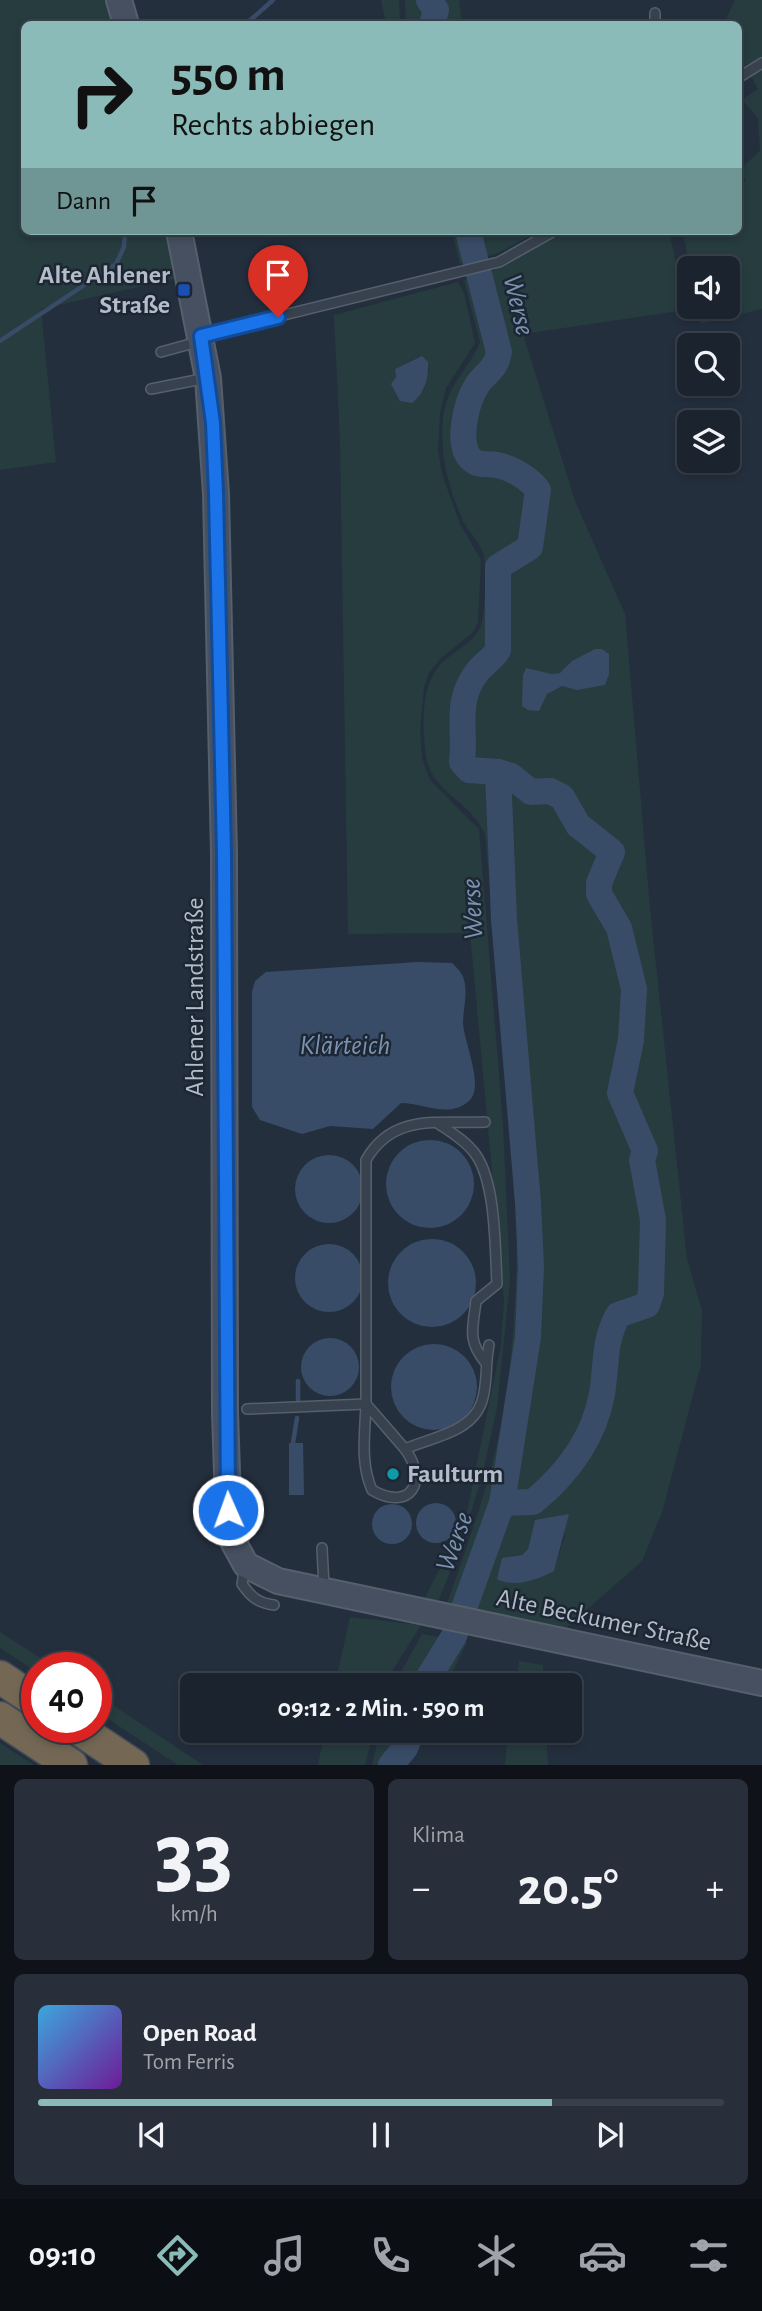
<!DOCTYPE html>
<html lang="de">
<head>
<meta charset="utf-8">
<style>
	body { margin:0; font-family:"Alegreya Sans",sans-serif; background:#282f3a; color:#f1f3f6; height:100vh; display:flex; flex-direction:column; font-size:26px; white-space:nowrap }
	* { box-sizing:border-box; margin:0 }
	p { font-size:23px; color:#a0a4aa }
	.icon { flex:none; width:38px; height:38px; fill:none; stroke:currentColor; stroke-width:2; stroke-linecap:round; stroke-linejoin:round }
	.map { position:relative; height:1765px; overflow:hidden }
	.side { display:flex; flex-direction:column; gap:14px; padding:14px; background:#0f1319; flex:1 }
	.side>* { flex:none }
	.hud { position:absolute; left:21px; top:21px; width:721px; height:214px; border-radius:10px; box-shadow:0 4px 10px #0003,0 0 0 2px #39404a; background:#8bbbb9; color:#111; overflow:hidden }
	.fabs { position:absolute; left:677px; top:256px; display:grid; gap:14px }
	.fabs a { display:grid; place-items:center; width:63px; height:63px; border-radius:10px; background:#1b232e; box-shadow:0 4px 10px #0003,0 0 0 2px #39404a; font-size:35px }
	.speed { position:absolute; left:21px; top:1652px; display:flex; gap:14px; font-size:35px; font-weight:700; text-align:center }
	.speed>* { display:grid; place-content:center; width:91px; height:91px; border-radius:50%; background:#1b232e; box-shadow:0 4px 10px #0003,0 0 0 2px #39404a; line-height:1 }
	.speed .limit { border:10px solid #d22; background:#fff; color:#111 }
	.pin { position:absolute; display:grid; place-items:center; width:60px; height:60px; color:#fff; margin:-72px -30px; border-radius:50% 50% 50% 0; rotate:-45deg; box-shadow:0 0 7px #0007 }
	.pin .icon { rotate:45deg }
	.me { position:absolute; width:77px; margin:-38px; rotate:358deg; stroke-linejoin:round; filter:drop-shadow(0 0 5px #0008) }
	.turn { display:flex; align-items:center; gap:24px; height:147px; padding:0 35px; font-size:32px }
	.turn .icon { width:91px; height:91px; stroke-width:2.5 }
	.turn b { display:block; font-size:49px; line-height:60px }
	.then { display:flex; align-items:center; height:66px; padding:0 35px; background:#0003; gap:14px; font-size:26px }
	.big { font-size:52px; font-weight:700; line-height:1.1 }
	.side .tile { flex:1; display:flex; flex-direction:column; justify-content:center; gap:10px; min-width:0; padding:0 24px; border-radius:10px; background:#282f3a }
	.side .dial { align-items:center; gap:0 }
	.dial b { font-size:91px; line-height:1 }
	.song { display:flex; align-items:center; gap:21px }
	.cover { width:84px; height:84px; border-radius:10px; background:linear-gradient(135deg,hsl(200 70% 55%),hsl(280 70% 35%)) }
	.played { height:7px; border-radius:4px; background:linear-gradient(90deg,#8bbbb9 75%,#39404a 75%) }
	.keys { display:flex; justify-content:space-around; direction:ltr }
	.heat { display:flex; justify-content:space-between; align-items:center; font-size:38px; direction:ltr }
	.side .tiles { flex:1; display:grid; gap:14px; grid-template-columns:1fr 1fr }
	.tile:last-child { grid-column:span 2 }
	.trip { position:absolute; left:180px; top:1673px; width:402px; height:70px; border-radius:10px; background:#1b232e; box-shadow:0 4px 10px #0003,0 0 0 2px #39404a; font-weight:700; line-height:70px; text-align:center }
	.tabs { display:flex; height:112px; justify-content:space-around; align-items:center; background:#0b0e12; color:#a0a4aa }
	.tabs .icon { width:49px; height:49px }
	.tabs .active { color:#8bbbb9 }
	.tabs b { font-size:32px; color:#f1f3f6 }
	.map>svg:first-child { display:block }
</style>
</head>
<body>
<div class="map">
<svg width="762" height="1765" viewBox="0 0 762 1765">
	<rect width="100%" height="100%" fill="#242f3e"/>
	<g fill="#263c3f" fill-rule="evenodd">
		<path d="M 0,0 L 106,0 L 112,24 L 24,24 L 24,231 L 166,231 L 178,278 L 41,309 L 56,462 L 0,470 Z"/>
		<path d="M 381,0 L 399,0 L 400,24 L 386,24 Z"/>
		<path d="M 405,0 L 459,0 L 462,24 L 406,24 Z"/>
		<path d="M 735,0 L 762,0 L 762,309 L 700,324 L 697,306 L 728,306 L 728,268 L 690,268 L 684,238 L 686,231 L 738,231 L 739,187 L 746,181 L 739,170 L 760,151 L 758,118 L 742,100 L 758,89 L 752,77 L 739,84 L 738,24 L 724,24 Z"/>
		<path d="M 452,231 L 539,231 L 498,253 L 460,264 Z"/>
		<path d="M 563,231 L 669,231 L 686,310 L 523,334 L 575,501 L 625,614 L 650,908 L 687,1259 L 702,1311 L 701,1365 L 662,1512 L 642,1561 L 564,1630 L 447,1604 C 470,1537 495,1471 505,1401 C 534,1214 502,1022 485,835 C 473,802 431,793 426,756 C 422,726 420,681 445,660 C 459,648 477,641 482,622 C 485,608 487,566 483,553 C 479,541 469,532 463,521 C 448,488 438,449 444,412 C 450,381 470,368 480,342 L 464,280 L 491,272 ZM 559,1517 L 565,1535 L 554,1571 L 510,1556 L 522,1555 L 528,1549 L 535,1520 Z"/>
		<path d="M 458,282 L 464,293 L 475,343 L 446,388 L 440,413 L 438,450 L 442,474 L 460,524 L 481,560 L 478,623 L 472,633 L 440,659 L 429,673 L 424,687 L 420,731 L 422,758 L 430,780 L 479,829 L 503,1124 L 510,1280 L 497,1408 L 482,1476 L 462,1541 L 436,1607 L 423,1602 L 466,1517 L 501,1345 L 504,1301 L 470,933 L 348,934 L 340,441 L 334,315 ZM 421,356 L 429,369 L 424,390 L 397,396 L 395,369 Z"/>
		<path d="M 350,1617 L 421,1625 L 392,1671 L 387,1685 L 335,1685 Z"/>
		<path d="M 0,1632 L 56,1668 L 37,1668 L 37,1672 L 0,1648 Z"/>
		<path d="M 422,1634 L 467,1642 L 446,1685 L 394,1685 Z"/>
		<path d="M 519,1661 L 543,1665 L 544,1685 L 516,1685 Z"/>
		<path d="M 96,1694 L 203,1765 L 178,1765 L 96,1711 Z"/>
		<path d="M 325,1731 L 374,1731 L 365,1765 L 318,1765 Z"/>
		<path d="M 380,1731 L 427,1731 L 407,1765 L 372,1765 Z"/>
		<path d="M 508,1731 L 546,1731 L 548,1765 L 505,1765 Z"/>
		<path d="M 0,1743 L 34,1765 L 0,1765 Z"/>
	</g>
	<g fill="#394c67">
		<path d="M 422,356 L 428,362 C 429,378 425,393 412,403 L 400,401 L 391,384 L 396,377 L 395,369 Z"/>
		<path d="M 595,649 L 602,649 L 609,654 L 609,674 L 605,685 L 577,690 L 562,686 L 547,694 L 539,711 L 528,710 L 522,706 L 523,675 L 526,668 L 552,674 L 560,673 L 572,661 Z"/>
		<path d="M 418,962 L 452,963 C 457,968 462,972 464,980 C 468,994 463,1008 463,1023 C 464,1043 485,1087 469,1101 C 449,1119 423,1103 401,1103 L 373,1129 L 330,1126 L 302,1134 L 260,1120 L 252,1107 L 252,992 L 255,981 L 266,972 Z"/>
		<circle cx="430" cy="1184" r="44"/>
		<circle cx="329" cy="1189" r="34"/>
		<circle cx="432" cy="1283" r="44"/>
		<circle cx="329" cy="1278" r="34"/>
		<circle cx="330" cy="1367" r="29"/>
		<circle cx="434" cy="1387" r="43"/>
		<path d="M 289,1443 L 303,1443 L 304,1495 L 289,1495 Z"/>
		<circle cx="436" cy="1523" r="20"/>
		<circle cx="392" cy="1524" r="20"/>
		<path d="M 569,1514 L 554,1571 C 537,1580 515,1588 497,1579 L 502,1558 L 522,1555 L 528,1549 L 535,1520 Z"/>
	</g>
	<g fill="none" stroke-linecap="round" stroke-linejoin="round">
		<g stroke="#394c67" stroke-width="4.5">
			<path d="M 246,24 L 273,0"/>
			<path d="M 0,341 L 116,264 L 124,247 L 125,231"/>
			<path d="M 298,1381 L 298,1400"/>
			<path d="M 293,1443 L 297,1418"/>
		</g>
		<g stroke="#394c67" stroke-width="26">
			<path d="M 429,0 L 436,10 L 432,24"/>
			<path d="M 498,772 L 511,776 L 531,792 L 550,791 L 562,797 L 578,825 L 612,852 L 599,883 L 599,894 L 619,928 L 634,989 L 631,1040 L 620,1093 L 645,1151 L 642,1160 L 653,1220 L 651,1293 L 647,1305 L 618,1315 C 603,1343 607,1364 602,1394 C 594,1438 567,1474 533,1502 L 502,1503"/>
			<path d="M 424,1685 L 454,1636 L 502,1503 L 528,1337 L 531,1266 L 528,1203 L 504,919 L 498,772 L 469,770 L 462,762 C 466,728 454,701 478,671 C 484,663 493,659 498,650 L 498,567 L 530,547 L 538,490 C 529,478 512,468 497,465 C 487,463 480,467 471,459 C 456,445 466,403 476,387 C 484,373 496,371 499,352 L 468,231"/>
			<path d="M 391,1765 L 405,1748 L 412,1731"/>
		</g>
		<g stroke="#565f6c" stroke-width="12">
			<g id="lane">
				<path d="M 655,13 L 655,24"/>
				<path d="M 738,78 L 762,63"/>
				<path d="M 203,335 L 499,262 L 554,231"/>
				<path d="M 161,352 L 201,341"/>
				<path d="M 151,389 L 207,378"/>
				<path d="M 439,1124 C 452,1133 467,1142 476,1155 C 496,1184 495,1249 497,1284 L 476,1301 C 473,1328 467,1340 485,1362"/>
				<path d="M 366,1404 L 405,1449 C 432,1437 472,1433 482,1401 C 488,1383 485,1363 489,1345"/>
				<path d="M 366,1404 C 365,1433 360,1463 372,1490 C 410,1512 429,1482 405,1449"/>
				<path d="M 247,1409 L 366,1404 L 366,1160 C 393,1113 438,1124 485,1122"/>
				<path d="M 322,1548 L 324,1587"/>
				<path d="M 245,1567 L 242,1584 C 251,1597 258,1603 274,1605"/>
			</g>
		</g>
		<g stroke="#565f6c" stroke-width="28">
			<g id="secondary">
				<path d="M 119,0 L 126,24"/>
				<path d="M 179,231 L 208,378 L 216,494 L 224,854 L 225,1412 L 229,1534 L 246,1565 L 278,1581 L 762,1683"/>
			</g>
		</g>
		<g stroke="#434c59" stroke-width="35">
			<g id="highway">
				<path d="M 0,1677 L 37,1702"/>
				<path d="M 0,1718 L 71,1765"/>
				<path d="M 76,1727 L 133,1765"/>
			</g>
		</g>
		<use href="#lane" stroke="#38414e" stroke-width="9"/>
		<use href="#secondary" stroke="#465061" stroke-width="24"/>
		<use href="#highway" stroke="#746855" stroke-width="32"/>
	</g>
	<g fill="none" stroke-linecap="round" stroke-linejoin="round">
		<g stroke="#114b97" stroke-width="18">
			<path id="route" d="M 228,1510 L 224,854 L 216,494 L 213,423 L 201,336 L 278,317"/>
		</g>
		<use href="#route" stroke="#1a73e8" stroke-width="12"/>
	</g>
	<rect fill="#1a4fb4" stroke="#1d2633" stroke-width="2.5" x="177" y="283" width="14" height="14" rx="3.5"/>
	<circle fill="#0f9aa8" stroke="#1d2633" stroke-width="2.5" cx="393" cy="1474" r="7"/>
	<g text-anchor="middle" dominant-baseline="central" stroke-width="5" stroke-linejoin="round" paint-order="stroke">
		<g font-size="26" font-weight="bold" fill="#b4bcc9" stroke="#1d2633" text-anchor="end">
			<text x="170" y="275">Alte Ahlener<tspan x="170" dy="30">Straße</tspan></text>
			<text x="407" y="1474" text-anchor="start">Faulturm</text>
		</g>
		<g font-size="26" fill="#b4bcc9" stroke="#1d2633">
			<text transform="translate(195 997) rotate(-90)">Ahlener Landstraße</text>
			<text transform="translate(604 1620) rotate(12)">Alte Beckumer Straße</text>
		</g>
		<g font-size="28" font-style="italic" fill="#7c92b1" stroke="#1d2633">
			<text transform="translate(518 305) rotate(77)">Werse</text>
			<text transform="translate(473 909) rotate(-93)">Werse</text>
			<text x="345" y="1046">Klärteich</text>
			<text transform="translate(455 1542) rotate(-70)">Werse</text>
		</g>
	</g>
</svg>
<div class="fabs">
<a><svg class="icon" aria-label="sound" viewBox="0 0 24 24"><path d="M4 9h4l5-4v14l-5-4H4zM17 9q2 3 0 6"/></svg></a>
<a><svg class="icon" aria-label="search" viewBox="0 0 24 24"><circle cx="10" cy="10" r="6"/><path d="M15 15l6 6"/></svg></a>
<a><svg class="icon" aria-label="layers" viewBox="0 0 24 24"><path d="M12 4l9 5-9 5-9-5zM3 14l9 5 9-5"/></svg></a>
</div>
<div class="speed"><div class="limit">40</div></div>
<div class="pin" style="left:278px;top:317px;background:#d93025"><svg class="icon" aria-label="arrive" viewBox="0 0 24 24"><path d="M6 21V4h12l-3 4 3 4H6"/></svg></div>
<svg class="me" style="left:228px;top:1510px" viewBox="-20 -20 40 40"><circle r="17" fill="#1a73e8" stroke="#fff" stroke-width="3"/><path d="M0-11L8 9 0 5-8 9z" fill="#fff"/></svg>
<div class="trip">09:12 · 2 Min. · 590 m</div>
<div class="hud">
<div class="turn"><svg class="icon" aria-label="right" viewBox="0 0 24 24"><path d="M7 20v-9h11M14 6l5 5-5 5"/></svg><div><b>550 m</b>Rechts abbiegen</div></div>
<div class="then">Dann<svg class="icon" aria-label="arrive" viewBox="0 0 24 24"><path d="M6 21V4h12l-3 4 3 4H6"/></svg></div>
</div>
</div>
<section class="side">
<div class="tiles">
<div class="tile dial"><b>33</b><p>km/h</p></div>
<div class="tile"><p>Klima</p>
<div class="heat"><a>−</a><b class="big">20.5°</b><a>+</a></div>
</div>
<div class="tile">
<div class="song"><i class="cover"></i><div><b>Open Road</b><p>Tom Ferris</p></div></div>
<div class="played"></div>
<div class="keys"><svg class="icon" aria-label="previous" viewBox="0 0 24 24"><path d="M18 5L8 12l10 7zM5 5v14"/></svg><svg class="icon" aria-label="pause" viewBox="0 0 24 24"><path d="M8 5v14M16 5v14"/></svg><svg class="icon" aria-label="next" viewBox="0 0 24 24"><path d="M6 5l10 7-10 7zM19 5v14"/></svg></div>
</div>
</div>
</section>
<nav class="tabs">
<b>09:10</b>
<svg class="icon active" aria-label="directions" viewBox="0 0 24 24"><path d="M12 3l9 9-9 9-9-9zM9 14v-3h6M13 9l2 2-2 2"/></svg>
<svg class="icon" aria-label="music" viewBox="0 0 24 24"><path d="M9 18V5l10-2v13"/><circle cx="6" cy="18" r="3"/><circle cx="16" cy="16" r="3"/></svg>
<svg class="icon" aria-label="phone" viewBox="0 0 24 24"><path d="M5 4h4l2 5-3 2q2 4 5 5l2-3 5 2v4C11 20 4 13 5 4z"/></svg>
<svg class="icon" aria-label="climate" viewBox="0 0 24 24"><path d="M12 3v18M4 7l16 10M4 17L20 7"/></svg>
<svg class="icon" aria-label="car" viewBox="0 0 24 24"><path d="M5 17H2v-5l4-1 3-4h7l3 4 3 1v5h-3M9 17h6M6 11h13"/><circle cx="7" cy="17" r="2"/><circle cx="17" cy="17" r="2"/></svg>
<svg class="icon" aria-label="filters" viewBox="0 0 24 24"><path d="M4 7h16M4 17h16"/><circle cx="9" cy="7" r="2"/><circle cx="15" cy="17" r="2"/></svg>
</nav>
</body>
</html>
